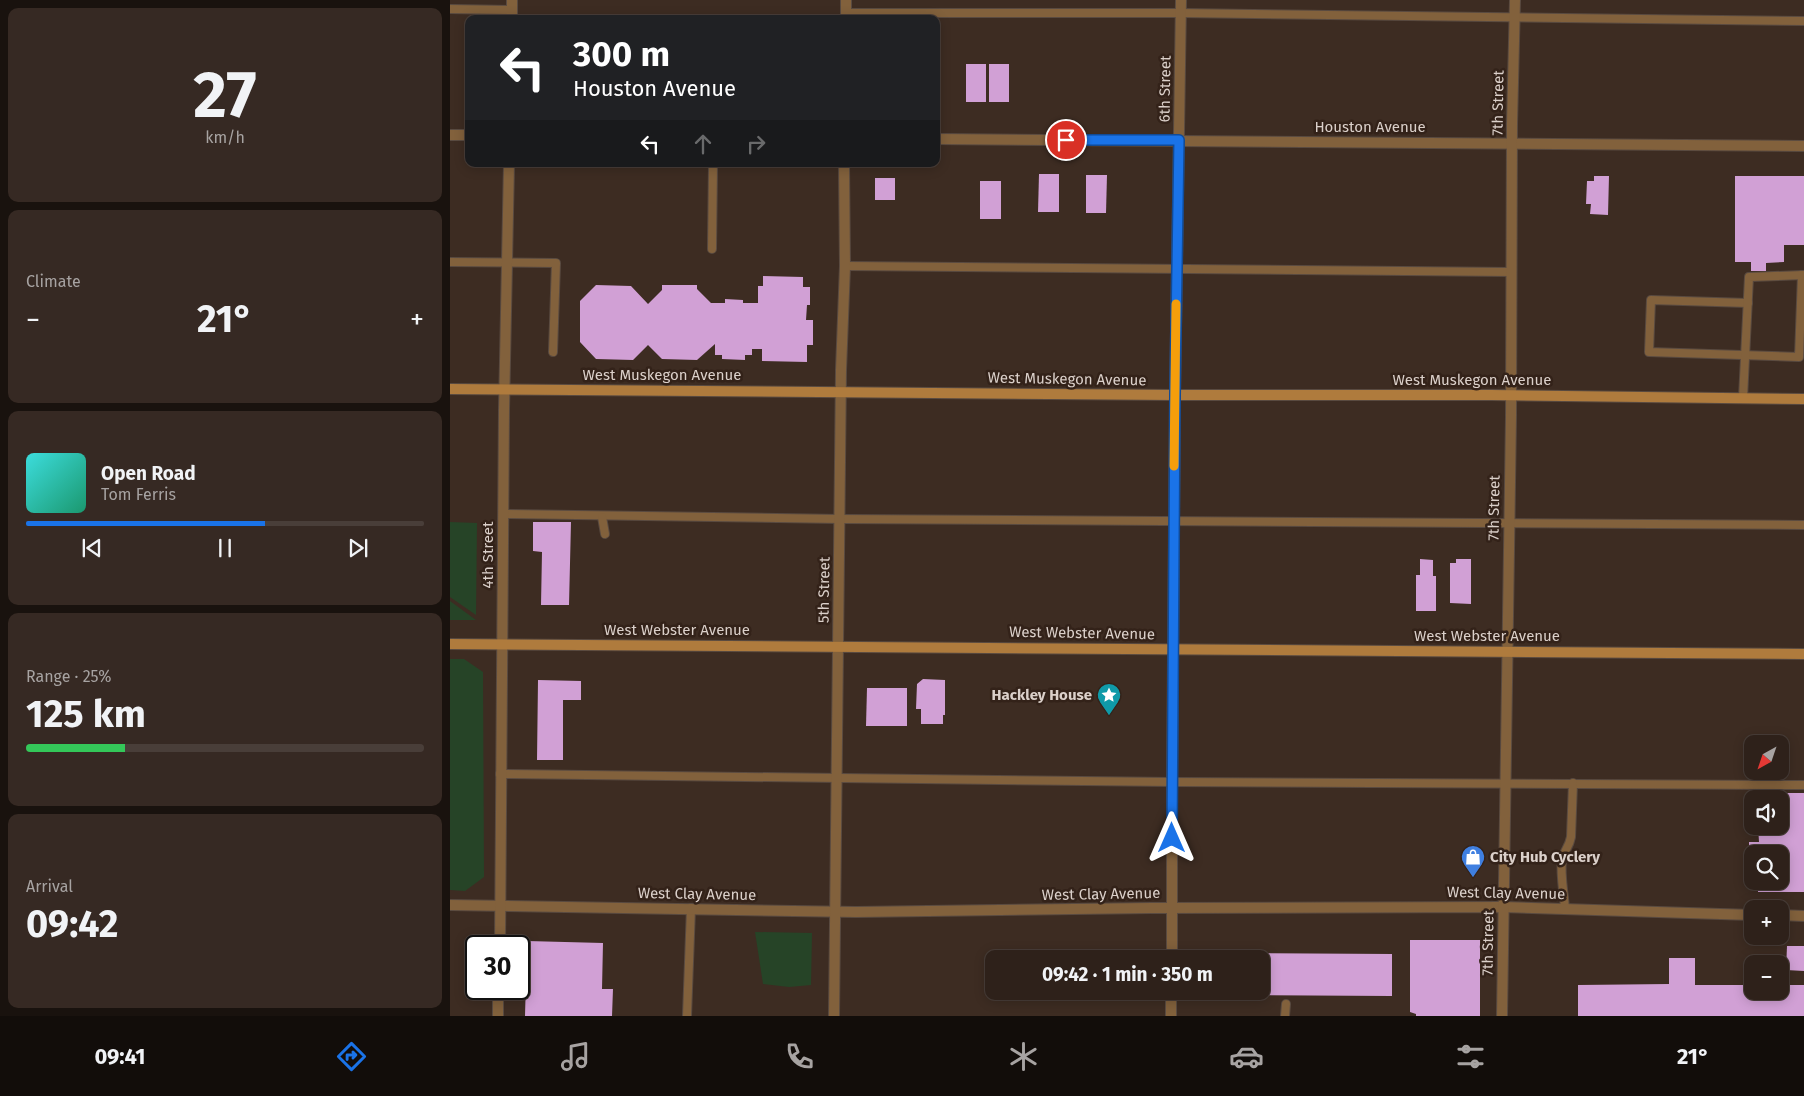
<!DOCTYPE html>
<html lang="en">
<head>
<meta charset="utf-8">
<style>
	body { margin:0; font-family:"Fira Sans",sans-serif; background:#362923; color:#f1f3f6; height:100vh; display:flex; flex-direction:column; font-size:19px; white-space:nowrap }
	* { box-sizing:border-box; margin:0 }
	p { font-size:16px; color:#a7a3a2 }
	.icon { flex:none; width:28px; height:28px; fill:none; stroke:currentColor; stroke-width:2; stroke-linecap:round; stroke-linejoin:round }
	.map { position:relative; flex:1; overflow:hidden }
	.details { display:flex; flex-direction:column; gap:8px; padding:8px; background:#19120e; width:450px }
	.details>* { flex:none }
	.hud { position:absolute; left:15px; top:15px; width:475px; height:152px; border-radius:10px; box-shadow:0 2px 12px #0003,0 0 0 1px #493e39; background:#202124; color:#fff; overflow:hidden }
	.needle { width:32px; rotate:220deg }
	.fabs { position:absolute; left:1294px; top:735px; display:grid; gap:10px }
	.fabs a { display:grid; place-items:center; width:45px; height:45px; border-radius:10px; background:#2e211a; box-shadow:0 2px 12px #0003,0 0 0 1px #493e39; font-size:25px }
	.speed { position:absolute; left:15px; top:935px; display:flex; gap:10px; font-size:25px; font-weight:700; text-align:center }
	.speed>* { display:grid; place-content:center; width:65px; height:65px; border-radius:50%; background:#2e211a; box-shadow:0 2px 12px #0003,0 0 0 1px #493e39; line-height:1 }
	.speed .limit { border:2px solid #111; border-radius:8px; background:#fff; color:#111 }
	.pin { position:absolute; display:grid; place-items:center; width:42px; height:42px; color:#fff; margin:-21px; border:2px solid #fff; border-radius:50%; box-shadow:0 1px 5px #0007 }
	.me { position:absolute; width:55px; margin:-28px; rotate:0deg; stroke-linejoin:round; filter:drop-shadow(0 0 4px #0008) }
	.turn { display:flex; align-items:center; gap:18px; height:105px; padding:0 25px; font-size:22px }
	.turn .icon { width:65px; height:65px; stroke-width:2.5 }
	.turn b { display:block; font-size:35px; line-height:42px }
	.lanes { display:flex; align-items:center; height:48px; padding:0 25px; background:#0003; justify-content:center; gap:25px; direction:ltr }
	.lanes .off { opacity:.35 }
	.big { font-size:38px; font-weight:700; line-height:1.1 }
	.details .tile { flex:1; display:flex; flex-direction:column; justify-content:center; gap:8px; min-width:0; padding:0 18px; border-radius:10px; background:#362923 }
	.details .dial { align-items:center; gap:0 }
	.dial b { font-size:65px; line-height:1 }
	.song { display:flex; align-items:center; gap:15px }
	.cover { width:60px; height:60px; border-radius:8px; background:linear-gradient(135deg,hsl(180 70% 55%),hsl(160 70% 35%)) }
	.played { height:5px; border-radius:2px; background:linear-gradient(90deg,#1a73e8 60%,#493e39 60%) }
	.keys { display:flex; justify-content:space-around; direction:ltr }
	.heat { display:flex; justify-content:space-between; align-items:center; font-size:28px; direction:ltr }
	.charge { height:8px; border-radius:4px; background:linear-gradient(90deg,#34c759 25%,#493e39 0) }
	.trip { position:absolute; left:535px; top:950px; width:285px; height:50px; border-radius:10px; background:#2e211a; box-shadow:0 2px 12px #0003,0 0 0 1px #493e39; font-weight:700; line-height:50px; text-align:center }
	.tab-bar { display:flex; height:80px; justify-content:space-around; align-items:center; background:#120d0a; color:#a7a3a2 }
	.tab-bar .icon { width:35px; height:35px }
	.tab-bar .current { color:#1a73e8 }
	.tab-bar b { font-size:22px; color:#f1f3f6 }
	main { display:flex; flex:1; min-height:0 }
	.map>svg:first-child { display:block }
</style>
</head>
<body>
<main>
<section class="details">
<div class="tile dial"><b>27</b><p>km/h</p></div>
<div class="tile"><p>Climate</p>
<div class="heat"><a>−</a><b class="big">21°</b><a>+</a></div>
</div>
<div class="tile">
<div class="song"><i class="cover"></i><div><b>Open Road</b><p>Tom Ferris</p></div></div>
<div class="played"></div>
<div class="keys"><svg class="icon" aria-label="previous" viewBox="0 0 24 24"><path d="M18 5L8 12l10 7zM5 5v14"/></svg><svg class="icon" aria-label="pause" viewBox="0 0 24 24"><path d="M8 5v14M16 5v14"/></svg><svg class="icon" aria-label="next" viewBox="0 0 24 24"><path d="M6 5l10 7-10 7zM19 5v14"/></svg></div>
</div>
<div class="tile"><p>Range · 25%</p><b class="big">125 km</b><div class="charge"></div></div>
<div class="tile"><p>Arrival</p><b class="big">09:42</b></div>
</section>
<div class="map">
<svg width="1354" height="1016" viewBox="0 0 1354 1016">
	<rect width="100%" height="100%" fill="#3d2c22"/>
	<g fill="#264427">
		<path d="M 0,522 L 27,523 L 26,615 L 0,597 Z"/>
		<path d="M 0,601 L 26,620 L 0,620 Z"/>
		<path d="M 0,659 L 14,659 L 33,672 L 34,877 L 15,891 L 0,890 Z"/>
		<path d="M 305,932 L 362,933 L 361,985 L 339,987 L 313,984 Z"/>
	</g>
	<g fill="#d1a0d5">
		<path d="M 102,16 L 131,17 L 131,19 L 101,19 Z"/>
		<rect x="516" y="64" width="20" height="38"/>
		<rect x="539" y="64" width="20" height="38"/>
		<path d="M 589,174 L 609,174 L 609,212 L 588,212 Z"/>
		<path d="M 636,175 L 657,175 L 656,213 L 636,213 Z"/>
		<path d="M 1144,176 L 1159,176 L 1158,215 L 1140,214 L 1141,204 L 1136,204 L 1137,181 L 1144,181 Z"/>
		<path d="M 1285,176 L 1354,176 L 1354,245 L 1334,245 L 1334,262 L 1316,263 L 1316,271 L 1301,271 L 1301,262 L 1285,262 Z"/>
		<rect x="425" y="178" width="20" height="22"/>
		<rect x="530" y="181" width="21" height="38"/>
		<path d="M 313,276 L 353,277 L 353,287 L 360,287 L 360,305 L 357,305 L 356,320 L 363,320 L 363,345 L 357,345 L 357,362 L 312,361 L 312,349 L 302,349 L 302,355 L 295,355 L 295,360 L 272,359 L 272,355 L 265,355 L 265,344 L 247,360 L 212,359 L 198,345 L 183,360 L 146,359 L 130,342 L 130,301 L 146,285 L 181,286 L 198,304 L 212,290 L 212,285 L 247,285 L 247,289 L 261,303 L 275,303 L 275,299 L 293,300 L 293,303 L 308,303 L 308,286 L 313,286 Z"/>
		<path d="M 83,522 L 121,522 L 119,605 L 91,605 L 92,552 L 83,551 Z"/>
		<path d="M 970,559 L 983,560 L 983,576 L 986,576 L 986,611 L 966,611 L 966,575 L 970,575 Z"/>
		<path d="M 1006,559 L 1021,559 L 1021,604 L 1000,603 L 1000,563 L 1006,563 Z"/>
		<path d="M 473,679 L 495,680 L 495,715 L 493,715 L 493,724 L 471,724 L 471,709 L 466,709 L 467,684 Z"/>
		<path d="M 88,680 L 131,681 L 131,700 L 113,700 L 113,760 L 87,760 Z"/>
		<path d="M 417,688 L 457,688 L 457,726 L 416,726 Z"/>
		<path d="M 1308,793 L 1354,793 L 1354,892 L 1308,892 L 1308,881 L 1330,881 L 1330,854 L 1302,854 L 1302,872 L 1299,871 L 1299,842 L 1309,842 L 1308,826 L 1330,826 L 1330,799 L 1308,799 Z"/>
		<path d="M 960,940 L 1030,940 L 1030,1016 L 966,1016 L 966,1014 L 960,1012 Z"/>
		<path d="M 77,941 L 153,943 L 152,989 L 163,989 L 162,1016 L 75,1016 Z"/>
		<path d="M 1337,946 L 1354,946 L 1354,971 L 1336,970 Z"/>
		<path d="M 800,953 L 942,954 L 942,996 L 800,995 L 800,991 L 811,991 L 811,959 L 800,959 Z"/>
		<path d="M 562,955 L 588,956 L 588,959 L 562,959 Z"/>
		<path d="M 1219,958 L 1245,958 L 1245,985 L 1302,985 L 1302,991 L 1330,991 L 1330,985 L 1354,985 L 1354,1016 L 1128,1016 L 1128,985 L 1219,984 Z"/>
	</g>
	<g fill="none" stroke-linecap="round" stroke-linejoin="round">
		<g stroke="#594a40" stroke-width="10">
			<g id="lane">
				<path d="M 0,9 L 62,10"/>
				<path d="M 396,13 L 731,13 L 1354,21"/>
				<path d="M 262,249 L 263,164"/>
				<path d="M 0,262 L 106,263 L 103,352"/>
				<path d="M 395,266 L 1061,272"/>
				<path d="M 1298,303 L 1201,300 L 1199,352 L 1349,357 L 1352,275"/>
				<path d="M 1293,398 L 1299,277 L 1354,275"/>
				<path d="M 53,514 L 390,519 L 1354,525"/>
				<path d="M 152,517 L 155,534"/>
				<path d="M 50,774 L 722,782 L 1354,785"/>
				<path d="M 1115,909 C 1114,893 1110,875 1112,860 C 1114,850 1119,848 1121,837 L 1123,783"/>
				<path d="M 237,1016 L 241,908"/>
				<path d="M 835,1016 L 836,1004"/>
			</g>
		</g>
		<g stroke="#594a40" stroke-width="12">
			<g id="street">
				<path d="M 62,19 L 62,0"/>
				<path d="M 396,19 L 396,0"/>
				<path d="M 0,135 L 19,135"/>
				<path d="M 486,139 L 1354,146"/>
				<path d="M 0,905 L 406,912 L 701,908 L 1053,907 L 1302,915"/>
				<path d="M 1330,915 L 1354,916"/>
				<path d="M 50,946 L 54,410 L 59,164"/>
				<path d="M 722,959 L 722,782 L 725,395 L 731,0"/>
				<path d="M 48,1016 L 48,989"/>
				<path d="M 384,1016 L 391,370 L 395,266 L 394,164"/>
				<path d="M 721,1016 L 721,991"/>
				<path d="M 1052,1016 L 1061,417 L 1062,124 L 1065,0"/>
			</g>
		</g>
		<g stroke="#594a40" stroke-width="12">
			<g id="secondary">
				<path d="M 0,389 L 725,395 L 1041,395 L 1354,399"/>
				<path d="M 0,644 L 1354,654"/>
			</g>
		</g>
		<use href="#lane" stroke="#82613c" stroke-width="8"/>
		<use href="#street" stroke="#82613c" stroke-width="10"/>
		<use href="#secondary" stroke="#af7b3d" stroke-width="10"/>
	</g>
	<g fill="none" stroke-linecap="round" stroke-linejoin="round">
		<g stroke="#114b97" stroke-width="12">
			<path id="route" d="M 616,140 L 729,140 L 725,395 L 722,838"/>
		</g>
		<use href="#route" stroke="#1a73e8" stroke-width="9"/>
		<path stroke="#f59e0b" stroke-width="9" d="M 724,466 L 726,304"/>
	</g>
	<defs>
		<g id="sight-pin" transform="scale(1.25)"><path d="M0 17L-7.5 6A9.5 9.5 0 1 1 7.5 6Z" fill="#0f9aa8" stroke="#332219"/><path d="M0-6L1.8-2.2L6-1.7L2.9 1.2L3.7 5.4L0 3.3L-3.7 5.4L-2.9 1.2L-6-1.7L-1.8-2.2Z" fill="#fff"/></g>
		<g id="shop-pin" transform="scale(1.25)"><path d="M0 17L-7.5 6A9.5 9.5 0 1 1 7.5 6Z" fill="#3f7fe0" stroke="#332219"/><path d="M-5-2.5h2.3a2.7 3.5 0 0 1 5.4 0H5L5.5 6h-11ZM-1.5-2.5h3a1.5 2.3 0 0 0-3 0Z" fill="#fff"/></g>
	</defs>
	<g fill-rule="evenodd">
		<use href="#sight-pin" x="659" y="695"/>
		<use href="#shop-pin" x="1023" y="857"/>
	</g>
	<g text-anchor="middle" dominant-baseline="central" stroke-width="5" stroke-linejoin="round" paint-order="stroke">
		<g font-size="15" fill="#dbd0ca" stroke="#332219">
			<text transform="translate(715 89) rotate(-89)">6th Street</text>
			<text transform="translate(1048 103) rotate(-89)">7th Street</text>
			<text x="920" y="127">Houston Avenue</text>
			<text x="212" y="375">West Muskegon Avenue</text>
			<text transform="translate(617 379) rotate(1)">West Muskegon Avenue</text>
			<text x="1022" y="380">West Muskegon Avenue</text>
			<text transform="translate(1044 508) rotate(-89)">7th Street</text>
			<text transform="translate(38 555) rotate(-90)">4th Street</text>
			<text transform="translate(374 590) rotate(-89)">5th Street</text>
			<text x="227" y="630">West Webster Avenue</text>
			<text transform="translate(632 633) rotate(1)">West Webster Avenue</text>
			<text x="1037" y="636">West Webster Avenue</text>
			<text transform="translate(1056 893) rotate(1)">West Clay Avenue</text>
			<text transform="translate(247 894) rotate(1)">West Clay Avenue</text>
			<text transform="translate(651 894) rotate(-1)">West Clay Avenue</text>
			<text transform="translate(1038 943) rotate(-89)">7th Street</text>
		</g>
		<g font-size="15" font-weight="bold" fill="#dbd0ca" stroke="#332219" text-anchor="end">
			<text x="642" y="695">Hackley House</text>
			<text x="1040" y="857" text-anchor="start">City Hub Cyclery</text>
		</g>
	</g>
</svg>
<div class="fabs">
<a><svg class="needle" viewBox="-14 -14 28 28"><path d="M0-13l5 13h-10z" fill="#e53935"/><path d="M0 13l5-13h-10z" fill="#a7a3a2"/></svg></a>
<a><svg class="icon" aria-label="sound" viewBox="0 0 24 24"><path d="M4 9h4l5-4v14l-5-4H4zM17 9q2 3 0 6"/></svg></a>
<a><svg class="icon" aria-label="search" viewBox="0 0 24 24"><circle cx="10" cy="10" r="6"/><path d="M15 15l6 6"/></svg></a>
<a>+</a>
<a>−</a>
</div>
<div class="speed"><div class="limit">30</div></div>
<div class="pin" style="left:616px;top:140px;background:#d93025"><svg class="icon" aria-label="arrive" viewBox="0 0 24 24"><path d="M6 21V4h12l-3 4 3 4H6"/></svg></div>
<svg class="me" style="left:722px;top:838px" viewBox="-20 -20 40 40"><path d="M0-17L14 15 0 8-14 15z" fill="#1a73e8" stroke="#fff" stroke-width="4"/></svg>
<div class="trip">09:42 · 1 min · 350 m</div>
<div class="hud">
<div class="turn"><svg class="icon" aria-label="left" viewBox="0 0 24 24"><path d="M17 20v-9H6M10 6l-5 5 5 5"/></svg><div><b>300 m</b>Houston Avenue</div></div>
<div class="lanes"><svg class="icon" aria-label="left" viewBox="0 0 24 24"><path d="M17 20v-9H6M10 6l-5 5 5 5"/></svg><svg class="icon off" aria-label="ahead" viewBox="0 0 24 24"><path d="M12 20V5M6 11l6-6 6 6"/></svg><svg class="icon off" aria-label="right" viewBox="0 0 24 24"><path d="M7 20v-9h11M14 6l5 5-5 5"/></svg></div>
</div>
</div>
</main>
<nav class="tab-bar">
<b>09:41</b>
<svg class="icon current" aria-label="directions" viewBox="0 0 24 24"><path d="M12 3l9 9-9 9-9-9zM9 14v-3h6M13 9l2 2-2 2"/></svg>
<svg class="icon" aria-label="music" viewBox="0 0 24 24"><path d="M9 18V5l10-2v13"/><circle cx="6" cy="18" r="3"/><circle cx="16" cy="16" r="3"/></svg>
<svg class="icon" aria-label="phone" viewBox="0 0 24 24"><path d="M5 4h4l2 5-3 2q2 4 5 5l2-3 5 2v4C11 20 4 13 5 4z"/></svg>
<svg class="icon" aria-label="climate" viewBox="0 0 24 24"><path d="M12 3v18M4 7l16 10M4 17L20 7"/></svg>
<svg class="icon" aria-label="car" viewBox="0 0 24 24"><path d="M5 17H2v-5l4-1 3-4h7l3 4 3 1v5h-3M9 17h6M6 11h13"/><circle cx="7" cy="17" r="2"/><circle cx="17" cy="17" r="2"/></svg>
<svg class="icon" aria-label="filters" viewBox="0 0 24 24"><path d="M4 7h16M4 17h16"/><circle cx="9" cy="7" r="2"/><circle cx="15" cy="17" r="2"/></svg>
<b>21°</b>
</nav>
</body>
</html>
